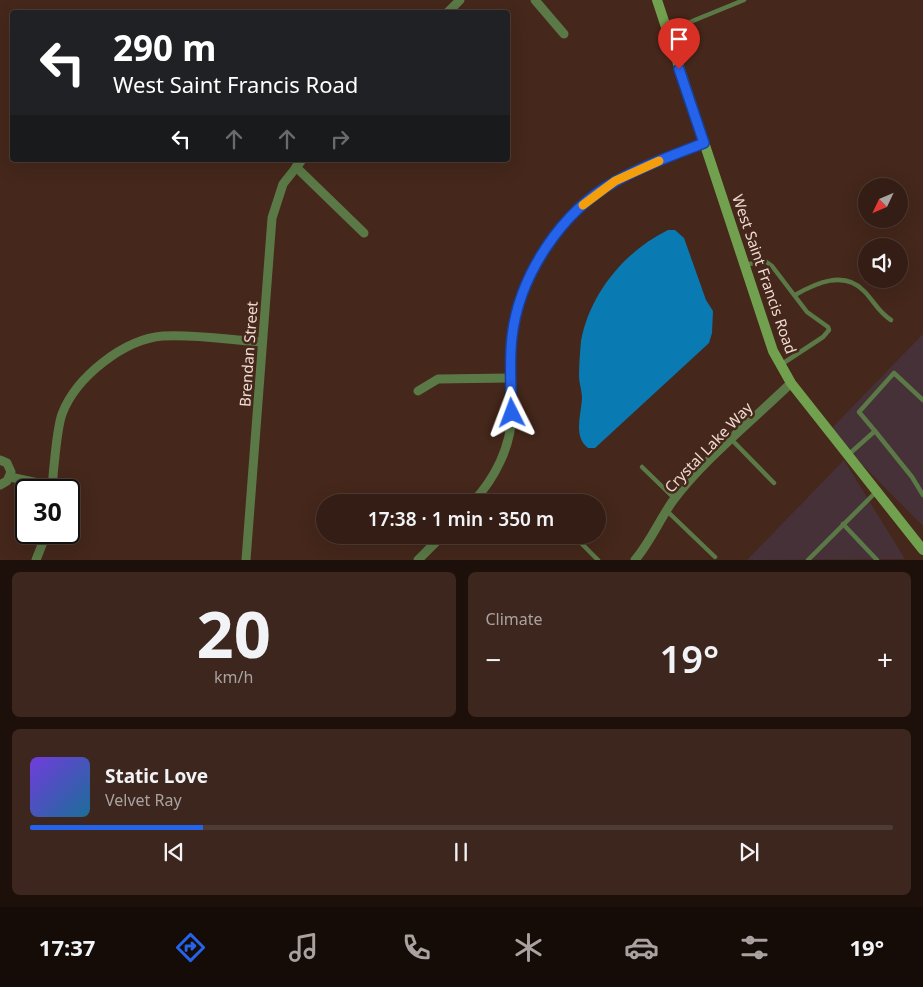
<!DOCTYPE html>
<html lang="en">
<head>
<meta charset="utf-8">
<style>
	body { margin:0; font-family:"Noto Sans",sans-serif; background:#3c261d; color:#f1f3f6; height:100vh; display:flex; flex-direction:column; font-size:19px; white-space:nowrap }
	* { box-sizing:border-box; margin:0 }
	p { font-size:16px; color:#a9a2a0 }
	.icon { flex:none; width:28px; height:28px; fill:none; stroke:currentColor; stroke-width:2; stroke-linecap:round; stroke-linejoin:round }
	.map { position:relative; height:560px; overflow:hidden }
	.panel { display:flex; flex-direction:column; gap:12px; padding:12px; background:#1d100b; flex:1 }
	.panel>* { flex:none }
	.hud { position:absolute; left:10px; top:10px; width:500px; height:152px; border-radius:5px; box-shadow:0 5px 20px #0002,0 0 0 1px #4e3b34; background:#202124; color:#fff; overflow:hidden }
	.needle { width:32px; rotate:226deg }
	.buttons { position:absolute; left:858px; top:178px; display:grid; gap:10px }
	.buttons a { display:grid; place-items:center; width:50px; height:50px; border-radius:50%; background:#341d14; box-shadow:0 5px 20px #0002,0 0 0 1px #4e3b34; font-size:25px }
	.speed { position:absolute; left:15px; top:479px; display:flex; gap:10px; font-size:25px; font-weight:700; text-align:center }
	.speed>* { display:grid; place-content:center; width:65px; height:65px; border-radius:50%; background:#341d14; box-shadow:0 5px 20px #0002,0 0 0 1px #4e3b34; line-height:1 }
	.speed .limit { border:2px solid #111; border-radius:8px; background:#fff; color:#111 }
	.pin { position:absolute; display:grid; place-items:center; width:42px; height:42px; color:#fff; margin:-51px -21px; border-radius:50% 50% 50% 0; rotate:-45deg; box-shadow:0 0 5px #0007 }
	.pin .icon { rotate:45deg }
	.me { position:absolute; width:55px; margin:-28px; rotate:357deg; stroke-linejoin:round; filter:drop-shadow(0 0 4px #0008) }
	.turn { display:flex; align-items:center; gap:18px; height:105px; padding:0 20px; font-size:22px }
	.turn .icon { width:65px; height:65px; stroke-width:2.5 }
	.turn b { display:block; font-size:35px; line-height:42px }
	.lanes { display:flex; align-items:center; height:48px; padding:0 20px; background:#0003; justify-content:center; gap:25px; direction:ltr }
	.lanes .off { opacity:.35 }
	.big { font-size:38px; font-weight:600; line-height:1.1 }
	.panel .widget { flex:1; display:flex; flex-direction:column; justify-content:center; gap:8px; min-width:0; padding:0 18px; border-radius:8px; background:#3c261d }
	.panel .dial { align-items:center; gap:0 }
	.dial b { font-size:65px; line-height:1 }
	.song { display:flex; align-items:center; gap:15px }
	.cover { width:60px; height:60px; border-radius:8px; background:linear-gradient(135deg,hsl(260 70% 55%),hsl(200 70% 35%)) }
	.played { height:5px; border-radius:2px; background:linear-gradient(90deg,#2563eb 20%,#4e3b34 20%) }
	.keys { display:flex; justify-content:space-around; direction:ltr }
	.heat { display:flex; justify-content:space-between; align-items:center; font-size:28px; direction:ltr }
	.panel .tiles { flex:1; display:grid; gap:12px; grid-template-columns:1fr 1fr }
	.widget:last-child { grid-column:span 2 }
	.trip { position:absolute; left:316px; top:494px; width:290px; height:50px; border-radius:25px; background:#341d14; box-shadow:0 5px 20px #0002,0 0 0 1px #4e3b34; font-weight:600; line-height:50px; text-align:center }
	.tabs { display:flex; height:80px; justify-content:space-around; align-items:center; background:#150c08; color:#a9a2a0 }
	.tabs .icon { width:35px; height:35px }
	.tabs .selected { color:#2563eb }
	.tabs b { font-size:22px; color:#f1f3f6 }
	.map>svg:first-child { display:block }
</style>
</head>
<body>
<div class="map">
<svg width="923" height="560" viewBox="0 0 923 560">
	<rect width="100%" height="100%" fill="#45271b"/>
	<g fill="#453137">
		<path d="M 923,334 L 923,526 L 829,431 Z"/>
		<path d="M 844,460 L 905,559 L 747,560 Z"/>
	</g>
	<path fill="#0a7ab2" d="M 668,230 L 675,230 L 684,238 L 706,300 L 713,311 L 712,333 L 709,343 L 595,448 L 588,448 C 573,436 581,416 582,398 C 582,391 579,383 579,376 C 579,365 580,352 581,341 C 590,293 625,251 668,230 Z"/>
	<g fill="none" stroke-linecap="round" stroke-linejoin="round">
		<g stroke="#5a7946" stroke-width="4.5">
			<path d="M 668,31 L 744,0"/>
			<path d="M 744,265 L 765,261 L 772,266 L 807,312 L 828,327 L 829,330 L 823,337 L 782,364"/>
			<path d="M 795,295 C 816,283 844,270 864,291 C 874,301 878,312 891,320"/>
			<path d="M 875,431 L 859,412 L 894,373 L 923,400"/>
			<path d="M 732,440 L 774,483"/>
			<path d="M 848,455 L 875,431 L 912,477 L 923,495"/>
			<path d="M 642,467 L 675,499"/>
			<path d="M 667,511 L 715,557"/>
			<path d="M 843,524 L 877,560"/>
			<path d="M 574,536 L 598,560"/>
			<path d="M 808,560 L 876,492"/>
		</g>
		<g stroke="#5a7946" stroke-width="9">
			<path d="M 535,0 L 564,34"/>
			<path d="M 448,12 L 460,0"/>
			<path d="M 296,167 L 364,233"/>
			<path d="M 418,391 L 438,379 L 510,378"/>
			<path d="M 0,460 L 7,463 L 11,472 L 7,481 L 0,485"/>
			<path d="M 10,477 L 52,486"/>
			<path d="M 52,490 C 53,474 57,428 62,414 C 76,377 124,339 163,336 C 196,334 230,340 262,342"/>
			<path d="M 473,502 C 495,478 511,447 512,413 C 513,399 510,385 510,371 C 511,360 511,348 512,337 C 519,275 562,211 616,181 C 644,165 674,155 704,143"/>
			<path d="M 36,560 L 47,532"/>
			<path d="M 246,560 L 272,218 L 283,184 L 302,160"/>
			<path d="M 418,560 L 443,535"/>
			<path d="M 635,560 C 650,542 659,521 672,502 C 703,460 753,420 791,383"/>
		</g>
		<path stroke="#71a14f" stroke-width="10" d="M 657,0 L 773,351 L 791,383 L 923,550"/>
	</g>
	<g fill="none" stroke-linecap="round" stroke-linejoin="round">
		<g stroke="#184099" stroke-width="12">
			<path id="route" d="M 512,413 C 511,388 509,362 512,337 C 519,275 562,211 616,181 C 644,165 674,155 704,143 L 679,69"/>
		</g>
		<use href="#route" stroke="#2563eb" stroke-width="9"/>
		<path stroke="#f59e0b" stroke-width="9" d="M 583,205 L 615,181 L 659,161"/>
	</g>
	<g text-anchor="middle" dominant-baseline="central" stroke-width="5" stroke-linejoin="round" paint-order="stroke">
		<g font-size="15" fill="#f0dcd4" stroke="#45271b">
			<text transform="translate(765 274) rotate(71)">West Saint Francis Road</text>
			<text transform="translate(248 354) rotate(-86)">Brendan Street</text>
			<text transform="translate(708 447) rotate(-46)">Crystal Lake Way</text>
		</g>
	</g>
</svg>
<div class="buttons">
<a><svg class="needle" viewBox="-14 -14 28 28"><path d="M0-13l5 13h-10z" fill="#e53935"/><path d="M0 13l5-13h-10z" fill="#a9a2a0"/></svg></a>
<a><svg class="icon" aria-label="sound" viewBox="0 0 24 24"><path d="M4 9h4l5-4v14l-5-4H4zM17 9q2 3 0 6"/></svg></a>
</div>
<div class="speed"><div class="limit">30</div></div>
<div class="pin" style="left:679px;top:69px;background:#d93025"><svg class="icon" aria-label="arrive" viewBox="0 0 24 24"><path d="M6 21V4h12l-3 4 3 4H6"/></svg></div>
<svg class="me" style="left:512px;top:413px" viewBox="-20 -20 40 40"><path d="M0-17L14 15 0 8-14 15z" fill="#2563eb" stroke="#fff" stroke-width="4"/></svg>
<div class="trip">17:38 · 1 min · 350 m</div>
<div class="hud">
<div class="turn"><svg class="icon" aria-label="left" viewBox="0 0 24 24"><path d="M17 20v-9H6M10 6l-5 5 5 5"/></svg><div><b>290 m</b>West Saint Francis Road</div></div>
<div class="lanes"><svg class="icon" aria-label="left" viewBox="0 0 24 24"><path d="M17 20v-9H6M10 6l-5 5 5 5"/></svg><svg class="icon off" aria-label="ahead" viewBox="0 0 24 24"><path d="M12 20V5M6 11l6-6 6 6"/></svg><svg class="icon off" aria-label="ahead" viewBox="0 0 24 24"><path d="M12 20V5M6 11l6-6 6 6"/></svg><svg class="icon off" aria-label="right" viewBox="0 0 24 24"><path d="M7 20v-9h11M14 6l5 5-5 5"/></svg></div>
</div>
</div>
<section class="panel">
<div class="tiles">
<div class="widget dial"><b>20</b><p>km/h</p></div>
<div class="widget"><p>Climate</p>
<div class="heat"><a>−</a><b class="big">19°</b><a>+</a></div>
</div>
<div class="widget">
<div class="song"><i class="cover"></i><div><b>Static Love</b><p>Velvet Ray</p></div></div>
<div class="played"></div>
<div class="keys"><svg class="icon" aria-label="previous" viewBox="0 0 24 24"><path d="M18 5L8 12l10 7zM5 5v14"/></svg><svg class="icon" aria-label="pause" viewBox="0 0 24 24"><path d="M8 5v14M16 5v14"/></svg><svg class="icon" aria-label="next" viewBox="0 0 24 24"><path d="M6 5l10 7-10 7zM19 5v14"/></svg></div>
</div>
</div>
</section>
<nav class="tabs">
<b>17:37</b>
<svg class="icon selected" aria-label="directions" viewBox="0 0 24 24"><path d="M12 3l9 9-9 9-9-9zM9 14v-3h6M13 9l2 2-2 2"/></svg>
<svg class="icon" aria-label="music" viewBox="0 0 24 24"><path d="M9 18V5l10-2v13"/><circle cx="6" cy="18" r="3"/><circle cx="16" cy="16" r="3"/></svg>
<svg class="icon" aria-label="phone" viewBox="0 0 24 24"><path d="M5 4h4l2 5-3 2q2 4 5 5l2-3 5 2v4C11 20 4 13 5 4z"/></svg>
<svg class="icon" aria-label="climate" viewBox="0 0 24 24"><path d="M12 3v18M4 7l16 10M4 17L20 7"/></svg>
<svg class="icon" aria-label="car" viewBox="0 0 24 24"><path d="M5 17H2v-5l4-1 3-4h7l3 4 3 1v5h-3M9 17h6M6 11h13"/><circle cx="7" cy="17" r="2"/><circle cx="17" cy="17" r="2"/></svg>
<svg class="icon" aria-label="filters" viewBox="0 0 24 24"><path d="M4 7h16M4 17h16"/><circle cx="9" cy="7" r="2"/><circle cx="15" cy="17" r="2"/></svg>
<b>19°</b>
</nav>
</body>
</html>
